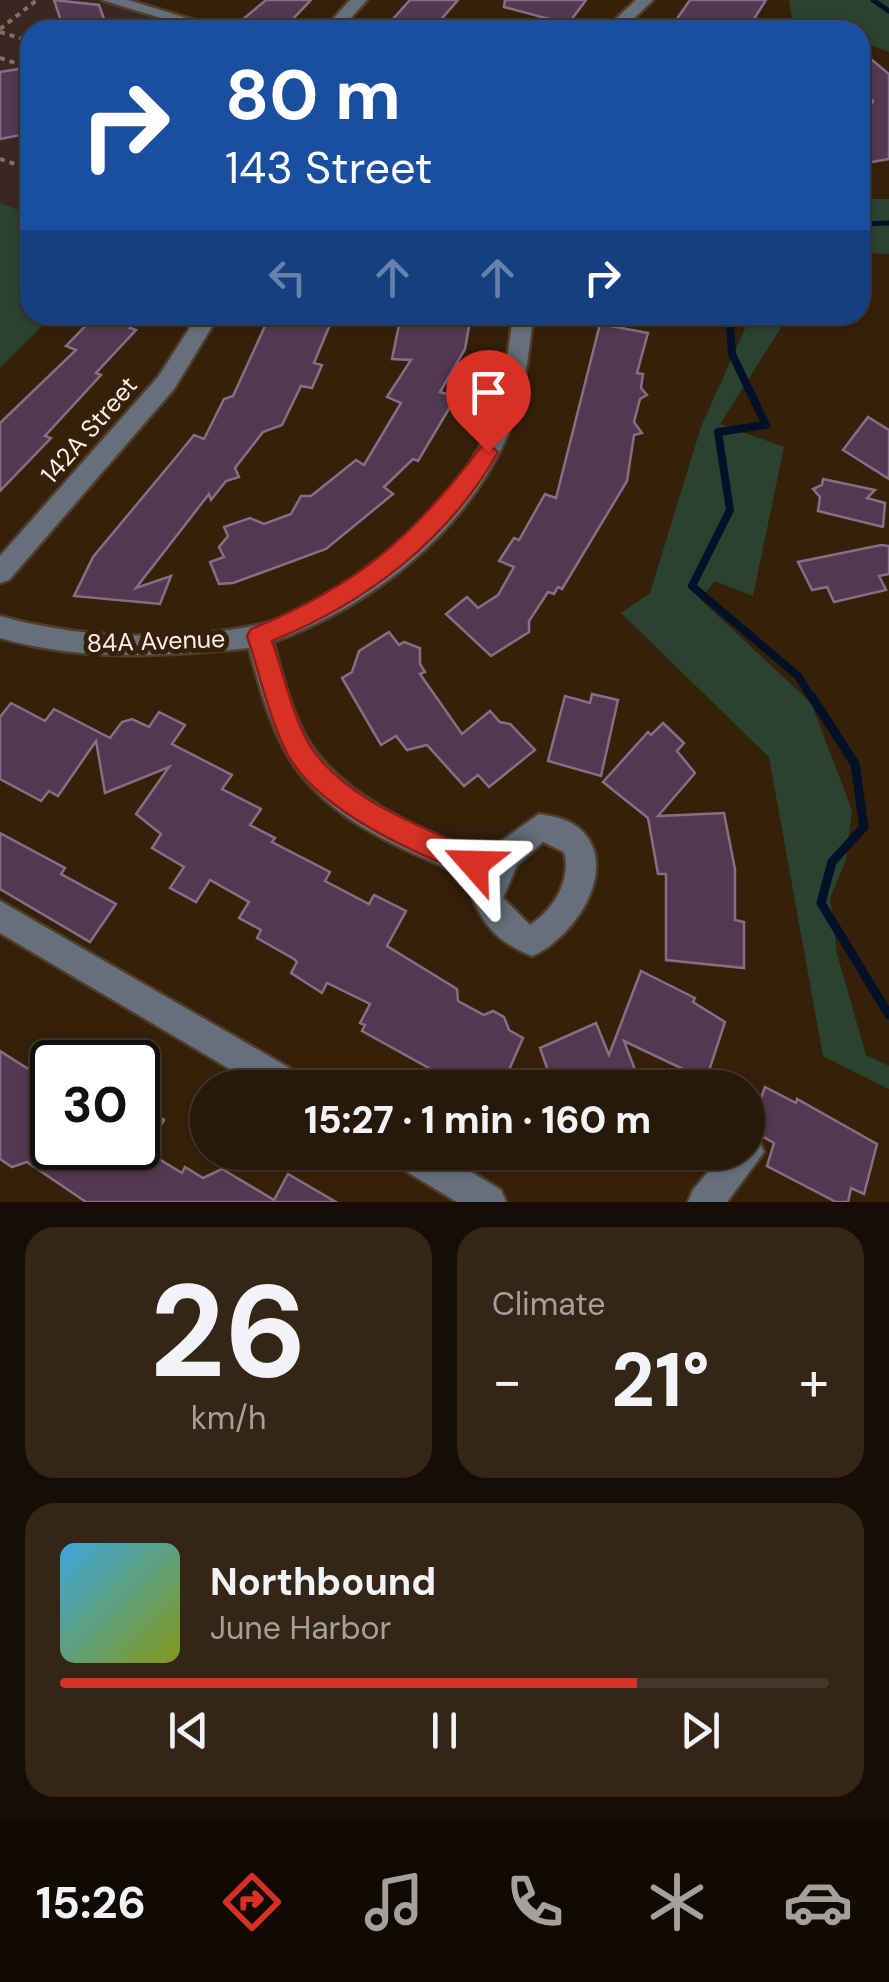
<!DOCTYPE html>
<html lang="en">
<head>
<meta charset="utf-8">
<style>
	body { margin:0; font-family:"DM Sans",sans-serif; background:#342516; color:#f1f3f6; height:100vh; display:flex; flex-direction:column; font-size:38px; white-space:nowrap }
	* { box-sizing:border-box; margin:0 }
	p { font-size:32px; color:#a5a09c }
	.icon { flex:none; width:55px; height:55px; fill:none; stroke:currentColor; stroke-width:2; stroke-linecap:round; stroke-linejoin:round }
	.map { position:relative; height:1202px; overflow:hidden }
	.sheet { display:flex; flex-direction:column; gap:25px; padding:25px; background:#160d04; flex:1 }
	.sheet>* { flex:none }
	.top-card { position:absolute; left:20px; top:20px; width:850px; height:305px; border-radius:30px; box-shadow:0 2px 8px #0004,0 0 0 2px #443729; background:#1a4fa0; color:#fff; overflow:hidden }
	.speed { position:absolute; left:30px; top:1040px; display:flex; gap:20px; font-size:50px; font-weight:700; text-align:center }
	.speed>* { display:grid; place-content:center; width:130px; height:130px; border-radius:50%; background:#281808; box-shadow:0 2px 8px #0004,0 0 0 2px #443729; line-height:1 }
	.speed .limit { border:5px solid #111; border-radius:15px; background:#fff; color:#111 }
	.pin { position:absolute; display:grid; place-items:center; width:85px; height:85px; color:#fff; margin:-102px -42px; border-radius:50% 50% 50% 0; rotate:-45deg; box-shadow:0 0 10px #0007 }
	.pin .icon { rotate:45deg }
	.me { position:absolute; width:110px; margin:-55px; rotate:295deg; stroke-linejoin:round; filter:drop-shadow(0 0 8px #0008) }
	.turn { display:flex; align-items:center; gap:35px; height:210px; padding:0 40px; font-size:45px }
	.turn .icon { width:130px; height:130px; stroke-width:2.5 }
	.turn b { display:block; font-size:70px; line-height:85px }
	.lanes { display:flex; align-items:center; height:95px; padding:0 40px; background:#0003; justify-content:center; gap:50px; direction:ltr }
	.lanes .off { opacity:.35 }
	.big { font-size:75px; font-weight:800; line-height:1.1 }
	.sheet .tile { flex:1; display:flex; flex-direction:column; justify-content:center; gap:15px; min-width:0; padding:0 35px; border-radius:30px; background:#342516 }
	.sheet .dial { align-items:center; gap:0 }
	.dial b { font-size:130px; line-height:1 }
	.song { display:flex; align-items:center; gap:30px }
	.cover { width:120px; height:120px; border-radius:15px; background:linear-gradient(135deg,hsl(200 70% 55%),hsl(70 70% 35%)) }
	.played { height:10px; border-radius:5px; background:linear-gradient(90deg,#d93025 75%,#443729 75%) }
	.keys { display:flex; justify-content:space-around; direction:ltr }
	.heat { display:flex; justify-content:space-between; align-items:center; font-size:55px; direction:ltr }
	.sheet .tiles { flex:1; display:grid; gap:25px; grid-template-columns:1fr 1fr }
	.tile:last-child { grid-column:span 2 }
	.trip { position:absolute; left:190px; top:1070px; width:575px; height:100px; border-radius:50px; background:#281808; box-shadow:0 2px 8px #0004,0 0 0 2px #443729; font-weight:800; line-height:100px; text-align:center }
	.menu { display:flex; height:160px; justify-content:space-around; align-items:center; background:#100a03; color:#a5a09c }
	.menu .icon { width:70px; height:70px }
	.menu .selected { color:#d93025 }
	.menu b { font-size:45px; color:#f1f3f6 }
	.map>svg:first-child { display:block }
</style>
</head>
<body>
<div class="map">
<svg width="889" height="1202" viewBox="0 0 889 1202">
	<rect width="100%" height="100%" fill="#35200a"/>
	<path fill="#3a2724" d="M 0,0 L 136,0 L 237,30 L 30,30 L 30,214 L 0,203 Z"/>
	<g fill="#2a4331">
		<path d="M 789,0 L 889,0 L 889,52 L 860,41 L 860,30 L 819,30 L 793,23 Z"/>
		<path d="M 863,199 L 889,199 L 889,254 L 860,253 Z"/>
		<path d="M 0,203 L 30,214 L 30,315 L 53,315 L 0,368 Z"/>
		<path d="M 751,315 L 789,315 L 720,424 L 784,447 L 753,596 L 715,581 L 700,599 L 811,703 L 852,810 L 846,860 L 830,898 L 837,954 L 866,1055 L 889,1066 L 889,1089 L 823,1056 L 769,757 L 621,613 L 650,593 L 701,427 Z"/>
	</g>
	<g fill="none" stroke-linecap="round" stroke-linejoin="round">
		<g stroke="#021028" stroke-width="5">
			<path d="M 873,0 L 889,11"/>
			<path d="M 860,224 L 889,223"/>
		</g>
		<path stroke="#021028" stroke-width="8" d="M 737,315 L 730,324 L 732,354 L 766,425 L 718,432 L 730,510 L 692,586 L 798,676 L 813,700"/>
		<path stroke="#021028" stroke-width="9" d="M 812,697 L 855,764 L 864,827 L 832,862 L 821,903 L 889,1015"/>
	</g>
	<g fill="#533851" stroke="#886e85" stroke-width="2.5">
		<path d="M 54,0 L 99,5 L 108,30 L 64,30 Z"/>
		<path d="M 266,0 L 311,0 L 287,25 L 275,22 L 267,30 L 230,30 Z"/>
		<path d="M 410,0 L 458,0 L 432,30 L 383,30 Z"/>
		<path d="M 505,0 L 586,0 L 568,24 L 504,7 Z"/>
		<path d="M 690,0 L 766,0 L 747,30 L 669,30 Z"/>
		<path d="M 860,50 L 889,74 L 889,159 L 867,163 L 860,155 L 860,124 L 873,101 L 860,89 Z"/>
		<path d="M 30,67 L 30,133 L 0,139 L 0,72 Z"/>
		<path d="M 96,315 L 142,315 L 130,328 L 136,330 L 96,373 L 101,375 L 45,436 L 51,438 L 0,491 L 0,423 L 76,350 L 66,346 Z"/>
		<path d="M 270,315 L 334,315 L 314,363 L 322,365 L 312,388 L 301,386 L 282,425 L 263,432 L 235,468 L 239,477 L 226,481 L 211,500 L 209,494 L 136,588 L 171,576 L 160,604 L 74,596 L 93,557 L 177,456 L 194,435 L 204,439 L 224,399 L 233,396 Z"/>
		<path d="M 401,315 L 471,315 L 465,349 L 440,392 L 456,397 L 418,461 L 413,459 L 384,487 L 393,494 L 326,549 L 233,583 L 219,584 L 210,562 L 224,557 L 219,547 L 228,536 L 224,527 L 250,518 L 264,524 L 291,514 L 301,496 L 311,496 L 356,460 L 364,465 L 401,403 L 387,397 L 411,360 L 392,359 Z"/>
		<path d="M 600,324 L 648,333 L 637,373 L 643,374 L 641,388 L 647,395 L 640,399 L 634,422 L 642,433 L 634,435 L 627,481 L 562,589 L 558,587 L 554,594 L 548,592 L 529,621 L 529,632 L 491,656 L 446,614 L 467,597 L 478,608 L 498,595 L 514,567 L 499,561 L 514,538 L 519,540 L 545,494 L 556,498 Z"/>
		<path d="M 868,417 L 889,430 L 889,479 L 843,450 Z"/>
		<path d="M 823,479 L 875,490 L 867,498 L 885,503 L 883,527 L 818,511 L 820,497 L 813,489 L 822,485 Z"/>
		<path d="M 881,545 L 889,546 L 889,574 L 879,576 L 886,590 L 834,602 L 827,587 L 812,590 L 798,562 Z"/>
		<path d="M 389,632 L 399,645 L 404,642 L 420,648 L 420,664 L 425,672 L 420,674 L 462,734 L 490,711 L 500,722 L 510,724 L 535,750 L 489,787 L 478,775 L 464,786 L 427,745 L 407,750 L 396,736 L 381,745 L 342,678 L 352,672 L 359,651 Z"/>
		<path d="M 592,694 L 618,700 L 601,776 L 548,761 L 565,696 L 590,703 Z"/>
		<path d="M 11,703 L 45,721 L 54,709 L 110,738 L 122,722 L 132,719 L 149,727 L 159,712 L 185,725 L 172,744 L 232,775 L 222,789 L 261,809 L 250,825 L 275,838 L 272,842 L 330,872 L 325,881 L 369,904 L 374,895 L 406,911 L 387,946 L 457,989 L 458,1001 L 484,1015 L 493,1011 L 504,1017 L 509,1030 L 523,1038 L 501,1088 L 429,1088 L 436,1072 L 362,1031 L 365,1025 L 360,1023 L 370,1004 L 327,983 L 322,993 L 291,973 L 297,962 L 294,959 L 257,938 L 261,930 L 239,918 L 249,902 L 210,880 L 196,902 L 170,888 L 184,867 L 152,848 L 161,834 L 136,814 L 169,767 L 105,793 L 96,741 L 58,796 L 49,791 L 41,801 L 0,779 L 0,717 Z"/>
		<path d="M 663,723 L 684,743 L 677,751 L 695,773 L 658,816 L 724,813 L 735,869 L 735,920 L 744,922 L 744,968 L 666,960 L 666,874 L 658,874 L 648,818 L 603,782 L 648,732 L 651,735 Z"/>
		<path d="M 0,833 L 65,868 L 61,874 L 116,904 L 90,942 L 0,889 Z"/>
		<path d="M 641,971 L 695,998 L 693,1002 L 725,1022 L 706,1080 L 624,1041 L 642,1088 L 554,1088 L 540,1048 L 596,1023 L 609,1055 Z"/>
		<path d="M 0,1051 L 52,1084 L 52,1148 L 138,1148 L 138,1103 L 164,1120 L 146,1151 L 182,1173 L 185,1167 L 203,1178 L 222,1169 L 274,1200 L 288,1174 L 336,1202 L 86,1202 L 27,1162 L 12,1167 L 0,1159 Z"/>
		<path d="M 765,1087 L 796,1103 L 797,1099 L 877,1144 L 864,1194 L 851,1188 L 848,1202 L 836,1202 L 767,1166 L 774,1143 L 749,1129 Z"/>
	</g>
	<g fill="none" stroke-linecap="round" stroke-linejoin="round">
		<g stroke="#513d29" stroke-width="5">
			<g id="minor">
				<path d="M 102,0 L 128,0 L 226,30 L 200,30 Z"/>
				<path d="M 350,0 L 367,0 L 340,30 L 323,30 Z"/>
				<path d="M 636,0 L 653,0 L 622,30 L 604,30 Z"/>
				<path d="M 198,315 L 219,315 L 174,389 L 9,580 L 0,583 L 0,556 L 158,377 Z"/>
				<path d="M 513,315 L 533,315 C 529,355 524,397 508,434 C 465,533 373,605 273,642 C 282,673 290,708 306,737 C 344,801 425,830 491,858 L 496,845 L 539,814 C 555,817 571,819 583,832 C 620,872 571,940 532,956 C 501,943 486,930 473,899 L 480,882 C 420,856 345,830 302,776 C 273,740 261,692 249,648 C 164,656 83,662 0,638 L 0,616 C 81,639 175,642 257,625 C 342,608 451,511 486,434 C 503,397 508,355 513,315 ZM 543,842 L 564,852 C 572,880 553,910 530,925 L 503,898 L 517,865 Z"/>
				<path d="M 0,901 L 305,1077 L 310,1088 L 262,1088 L 0,933 Z"/>
				<path d="M 748,1136 L 759,1140 L 764,1152 L 727,1202 L 688,1202 L 693,1190 L 725,1152 L 748,1152 Z"/>
				<path d="M 390,1152 L 438,1152 L 501,1190 L 506,1202 L 457,1202 L 394,1164 Z"/>
			</g>
		</g>
		<g stroke="#82715f" stroke-width="4" stroke-dasharray="5 5" stroke-linecap="butt">
			<path d="M 0,29 L 37,0"/>
			<path d="M 0,32 L 26,40"/>
			<path d="M 0,58 L 22,65"/>
			<path d="M 0,159 L 30,169"/>
		</g>
		<use href="#minor" fill="#66707c" fill-rule="evenodd"/>
	</g>
	<path fill="#d93025" stroke="#8d1f18" stroke-width="2.5" d="M 488,444 L 498,452 C 448,541 365,603 272,641 C 284,674 292,715 309,744 C 344,801 426,828 484,855 L 487,864 L 484,874 L 474,877 C 415,853 320,812 288,755 C 269,719 260,674 247,636 L 251,629 C 357,586 412,538 481,447 Z"/>
	<g text-anchor="middle" dominant-baseline="central" stroke-width="10" stroke-linejoin="round" paint-order="stroke">
		<g font-size="25" fill="#fef2e8" stroke="#35200a">
			<text transform="translate(89 430) rotate(-49)">142A Street</text>
			<text transform="translate(156 641) rotate(-2)">84A Avenue</text>
		</g>
	</g>
</svg>
<div class="speed"><div class="limit">30</div></div>
<div class="pin" style="left:488px;top:452px;background:#d93025"><svg class="icon" aria-label="arrive" viewBox="0 0 24 24"><path d="M6 21V4h12l-3 4 3 4H6"/></svg></div>
<svg class="me" style="left:474px;top:864px" viewBox="-20 -20 40 40"><path d="M0-17L14 15 0 8-14 15z" fill="#d93025" stroke="#fff" stroke-width="4"/></svg>
<div class="trip">15:27 · 1 min · 160 m</div>
<div class="top-card">
<div class="turn"><svg class="icon" aria-label="right" viewBox="0 0 24 24"><path d="M7 20v-9h11M14 6l5 5-5 5"/></svg><div><b>80 m</b>143 Street</div></div>
<div class="lanes"><svg class="icon off" aria-label="left" viewBox="0 0 24 24"><path d="M17 20v-9H6M10 6l-5 5 5 5"/></svg><svg class="icon off" aria-label="ahead" viewBox="0 0 24 24"><path d="M12 20V5M6 11l6-6 6 6"/></svg><svg class="icon off" aria-label="ahead" viewBox="0 0 24 24"><path d="M12 20V5M6 11l6-6 6 6"/></svg><svg class="icon" aria-label="right" viewBox="0 0 24 24"><path d="M7 20v-9h11M14 6l5 5-5 5"/></svg></div>
</div>
</div>
<section class="sheet">
<div class="tiles">
<div class="tile dial"><b>26</b><p>km/h</p></div>
<div class="tile"><p>Climate</p>
<div class="heat"><a>−</a><b class="big">21°</b><a>+</a></div>
</div>
<div class="tile">
<div class="song"><i class="cover"></i><div><b>Northbound</b><p>June Harbor</p></div></div>
<div class="played"></div>
<div class="keys"><svg class="icon" aria-label="previous" viewBox="0 0 24 24"><path d="M18 5L8 12l10 7zM5 5v14"/></svg><svg class="icon" aria-label="pause" viewBox="0 0 24 24"><path d="M8 5v14M16 5v14"/></svg><svg class="icon" aria-label="next" viewBox="0 0 24 24"><path d="M6 5l10 7-10 7zM19 5v14"/></svg></div>
</div>
</div>
</section>
<nav class="menu">
<b>15:26</b>
<svg class="icon selected" aria-label="directions" viewBox="0 0 24 24"><path d="M12 3l9 9-9 9-9-9zM9 14v-3h6M13 9l2 2-2 2"/></svg>
<svg class="icon" aria-label="music" viewBox="0 0 24 24"><path d="M9 18V5l10-2v13"/><circle cx="6" cy="18" r="3"/><circle cx="16" cy="16" r="3"/></svg>
<svg class="icon" aria-label="phone" viewBox="0 0 24 24"><path d="M5 4h4l2 5-3 2q2 4 5 5l2-3 5 2v4C11 20 4 13 5 4z"/></svg>
<svg class="icon" aria-label="climate" viewBox="0 0 24 24"><path d="M12 3v18M4 7l16 10M4 17L20 7"/></svg>
<svg class="icon" aria-label="car" viewBox="0 0 24 24"><path d="M5 17H2v-5l4-1 3-4h7l3 4 3 1v5h-3M9 17h6M6 11h13"/><circle cx="7" cy="17" r="2"/><circle cx="17" cy="17" r="2"/></svg>
</nav>
</body>
</html>
